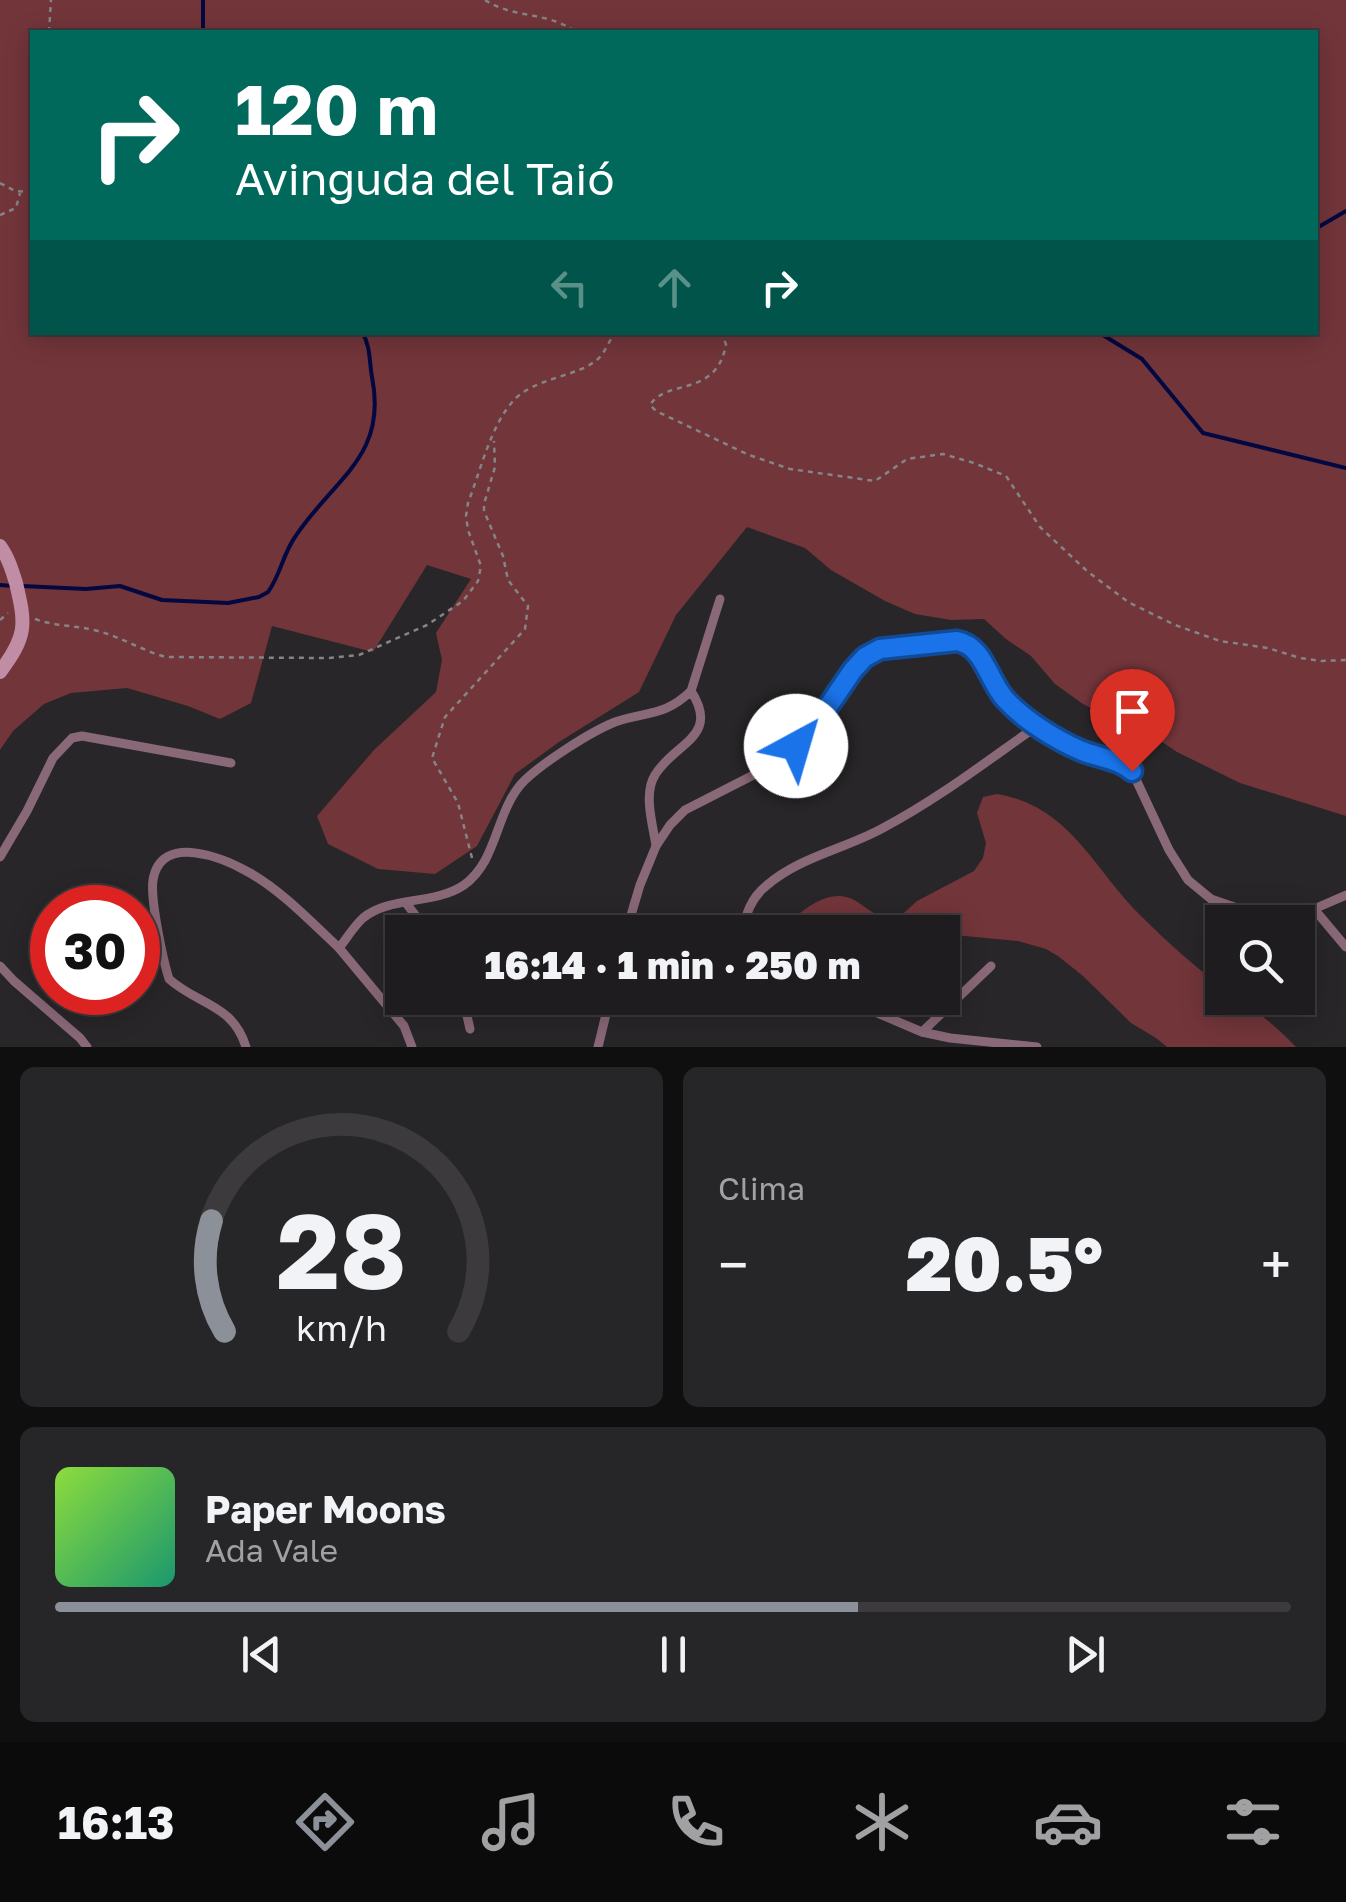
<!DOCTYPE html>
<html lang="es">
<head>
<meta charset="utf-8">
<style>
	body { margin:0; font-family:"Golos Text",sans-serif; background:#262527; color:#f1f3f6; height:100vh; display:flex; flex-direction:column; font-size:38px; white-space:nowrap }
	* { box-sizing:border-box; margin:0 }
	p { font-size:32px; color:#a1a1a4 }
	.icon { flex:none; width:55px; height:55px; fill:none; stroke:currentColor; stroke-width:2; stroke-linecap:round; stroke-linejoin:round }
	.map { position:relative; height:1047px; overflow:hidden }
	.side { display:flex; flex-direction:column; gap:20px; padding:20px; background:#100f10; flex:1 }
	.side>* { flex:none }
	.top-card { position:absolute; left:30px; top:30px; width:1288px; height:305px; border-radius:0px; box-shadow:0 5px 25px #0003,0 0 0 2px #3c3a3c; background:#00695c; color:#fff; overflow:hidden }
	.buttons { position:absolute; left:1205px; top:905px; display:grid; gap:20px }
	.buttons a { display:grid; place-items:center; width:110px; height:110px; border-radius:0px; background:#1e1c1e; box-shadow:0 5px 25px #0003,0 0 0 2px #3c3a3c; font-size:50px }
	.speed { position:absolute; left:30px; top:885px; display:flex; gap:20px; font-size:50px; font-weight:700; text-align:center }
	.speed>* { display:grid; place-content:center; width:130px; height:130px; border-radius:50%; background:#1e1c1e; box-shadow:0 5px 25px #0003,0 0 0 2px #3c3a3c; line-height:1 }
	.speed .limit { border:15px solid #d22; background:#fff; color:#111 }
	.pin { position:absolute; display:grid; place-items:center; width:85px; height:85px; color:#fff; margin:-102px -42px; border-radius:50% 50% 50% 0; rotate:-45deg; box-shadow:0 0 10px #0007 }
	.pin .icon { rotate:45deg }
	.me { position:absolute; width:110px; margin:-55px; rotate:39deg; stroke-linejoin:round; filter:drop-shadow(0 0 8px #0008) }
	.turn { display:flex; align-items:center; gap:35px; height:210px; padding:0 40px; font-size:45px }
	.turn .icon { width:130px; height:130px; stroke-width:2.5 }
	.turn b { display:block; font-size:70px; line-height:85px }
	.lanes { display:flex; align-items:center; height:95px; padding:0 40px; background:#0003; justify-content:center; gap:50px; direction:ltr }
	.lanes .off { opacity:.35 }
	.big { font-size:75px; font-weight:800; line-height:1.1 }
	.side .card { flex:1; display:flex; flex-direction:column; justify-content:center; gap:15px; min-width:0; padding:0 35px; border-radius:15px; background:#262527 }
	.side .dial { align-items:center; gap:0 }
	.dial svg { height:260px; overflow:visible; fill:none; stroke:#3c3a3c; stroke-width:7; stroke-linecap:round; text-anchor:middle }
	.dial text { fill:#f1f3f6; stroke:none }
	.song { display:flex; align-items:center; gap:30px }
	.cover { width:120px; height:120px; border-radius:15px; background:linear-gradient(135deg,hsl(90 70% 55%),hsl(160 70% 35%)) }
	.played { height:10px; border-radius:5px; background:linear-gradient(90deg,#8c9099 65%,#3c3a3c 65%) }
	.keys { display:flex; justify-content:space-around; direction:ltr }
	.heat { display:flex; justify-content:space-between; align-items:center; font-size:55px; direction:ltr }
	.side .tiles { flex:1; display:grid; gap:20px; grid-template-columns:1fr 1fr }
	.card:last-child { grid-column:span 2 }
	.trip { position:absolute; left:385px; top:915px; width:575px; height:100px; border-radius:0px; background:#1e1c1e; box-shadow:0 5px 25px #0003,0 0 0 2px #3c3a3c; font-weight:800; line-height:100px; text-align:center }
	.tab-bar { display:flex; height:160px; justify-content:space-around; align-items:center; background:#0c0b0c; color:#a1a1a4 }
	.tab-bar .icon { width:70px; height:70px }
	.tab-bar .on { color:#8c9099 }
	.tab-bar b { font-size:45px; color:#f1f3f6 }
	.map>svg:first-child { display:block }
</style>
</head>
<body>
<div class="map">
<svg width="1346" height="1047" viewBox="0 0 1346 1047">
	<rect width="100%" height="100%" fill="#282628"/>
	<g fill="#72353a" fill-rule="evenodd">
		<path d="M 0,0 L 1346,0 L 1346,816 L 1240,783 L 1177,752 L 1149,733 L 1113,719 L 1083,704 L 1055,684 L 1031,656 L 1006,639 L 984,619 L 951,620 L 915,614 L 885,601 L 831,570 L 805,548 L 747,527 L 676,615 L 639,692 L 559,742 L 515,774 L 477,846 L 435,874 L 378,869 L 328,844 L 317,816 L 374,750 L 436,692 L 442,660 L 436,633 L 471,579 L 427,565 L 373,652 L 272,626 L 251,703 L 220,719 L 188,706 L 127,688 L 71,693 L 44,704 L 13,731 L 0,750 ZM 32,32 L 1315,32 L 1315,332 L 32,332 Z"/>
		<path d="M 997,794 C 1070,806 1094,870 1141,916 C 1165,940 1195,967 1222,987 L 1222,998 C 1246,998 1280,1030 1296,1047 L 1167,1047 L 1156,1038 L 1131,1023 L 1083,976 L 1058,956 L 1046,949 L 1018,941 L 943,934 L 942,932 L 786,932 L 786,925 C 805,908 833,884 859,903 C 871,911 879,918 894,922 L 917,901 L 974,871 L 983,858 L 986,843 L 977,813 L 983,797 Z"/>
	</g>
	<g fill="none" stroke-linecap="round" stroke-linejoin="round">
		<g stroke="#030840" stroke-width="4">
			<path d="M 203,32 L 203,0"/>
			<path d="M 1315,229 L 1346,211"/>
			<path d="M 1098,332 L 1142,359 L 1203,433 L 1346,468"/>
			<path d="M 0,585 L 13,586"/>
			<path d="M 22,586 L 86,589 L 120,586 L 162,600 L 228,603 L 259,597 L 268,592 C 280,576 283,554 295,537 C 333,479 388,457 372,377 C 369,361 371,347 362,332"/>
		</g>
		<g stroke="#858486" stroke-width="2.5" stroke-dasharray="5 5" stroke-linecap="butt">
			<path d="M 485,0 C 514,19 547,11 576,32"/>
			<path d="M 49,32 L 51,0"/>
			<path d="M 0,183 L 15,191 L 32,192"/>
			<path d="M 0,215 L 16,208 L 20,193"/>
			<path d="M 720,332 L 726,344 C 717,398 667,378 650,405 L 656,411 L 749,455 L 790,469 L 875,481 L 907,459 L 943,454 L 974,463 L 1006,476 L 1040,527 L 1087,571 L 1128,602 L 1175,625 L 1220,641 L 1268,648 L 1300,658 L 1321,661 L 1346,660"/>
			<path d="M 35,619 C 57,627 76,625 98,631 C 121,637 143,651 166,657 L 329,658 L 359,655 L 427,625 L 463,601 L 478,581 L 481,566 L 468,530 L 466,516 L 468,503 C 480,472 492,421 516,398 C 540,376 579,377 599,358 C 606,351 609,340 616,332"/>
			<path d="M 0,620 L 8,613"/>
			<path d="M 472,858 L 458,803 L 432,758 L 445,717 L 525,629 L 528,606 L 508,580 L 503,556 L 484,511 L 484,504 L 495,467 L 494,441"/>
		</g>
		<g stroke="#896877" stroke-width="9">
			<path d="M 691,691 L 720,599"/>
			<path d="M 1037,726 L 1080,750 L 1123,763 L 1132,771 L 1169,850 L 1188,880 L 1211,899 L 1243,910 L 1274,913 L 1314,909 L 1346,895"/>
			<path d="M 0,857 L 27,811 L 53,758 L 72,738 L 82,736 L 231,763"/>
			<path d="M 406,903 L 428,932"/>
			<path d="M 1314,909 L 1346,947"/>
			<path d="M 626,932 L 640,885 L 656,846"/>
			<path d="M 339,948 L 404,1026 L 412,1047"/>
			<path d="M 0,966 L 14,981 L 80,1038 L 87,1047"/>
			<path d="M 463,998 L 470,1029"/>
			<path d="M 842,998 L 922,1032 L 950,1038 L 1037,1047"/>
			<path d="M 922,1032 L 991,966"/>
			<path d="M 246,1047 C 233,1004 198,1005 169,979 C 163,960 150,899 153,880 C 161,832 224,858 250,873 C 283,892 311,922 339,948 C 347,938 354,926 363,918 C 389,896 435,905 464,885 C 499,860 495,809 525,780 C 544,762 590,732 615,722 C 647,711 664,717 691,691 C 721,737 674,743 655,775 C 643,794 653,825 656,846 L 670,825 L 685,810 L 781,761 L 812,731 L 853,670 L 865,657 L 880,649 L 948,641 L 966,643 L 979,655 L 989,677 L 1006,700 L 1037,726 C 987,761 938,799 883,828 C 845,849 799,857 766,886 C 751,898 746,914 742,932"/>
			<path d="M 598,1047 L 610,998"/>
		</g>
		<path stroke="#c08da5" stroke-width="14" d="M 0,546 C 8,557 12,570 16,583 C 26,625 27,636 0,672"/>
	</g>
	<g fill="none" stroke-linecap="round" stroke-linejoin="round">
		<g stroke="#114b97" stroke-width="25">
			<path id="route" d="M 796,746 L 812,730 L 853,670 L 865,657 L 880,649 L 957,641 C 984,646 988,680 1005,699 C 1024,720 1056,740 1082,751 C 1100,758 1118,759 1132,771"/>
		</g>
		<use href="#route" stroke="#1a73e8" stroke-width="18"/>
	</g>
</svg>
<div class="buttons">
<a><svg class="icon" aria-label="search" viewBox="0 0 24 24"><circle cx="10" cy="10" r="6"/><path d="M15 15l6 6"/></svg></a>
</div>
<div class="speed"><div class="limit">30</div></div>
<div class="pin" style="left:1132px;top:771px;background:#d93025"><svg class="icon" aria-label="arrive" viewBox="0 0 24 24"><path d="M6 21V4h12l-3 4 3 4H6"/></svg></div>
<svg class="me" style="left:796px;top:746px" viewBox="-20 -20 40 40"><circle r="19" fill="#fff"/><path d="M0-13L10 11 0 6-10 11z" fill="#1a73e8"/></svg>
<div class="trip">16:14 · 1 min · 250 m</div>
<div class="top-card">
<div class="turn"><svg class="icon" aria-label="right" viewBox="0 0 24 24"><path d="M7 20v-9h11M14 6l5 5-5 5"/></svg><div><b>120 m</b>Avinguda del Taió</div></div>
<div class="lanes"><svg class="icon off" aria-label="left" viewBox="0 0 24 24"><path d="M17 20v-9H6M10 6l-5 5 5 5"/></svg><svg class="icon off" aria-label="ahead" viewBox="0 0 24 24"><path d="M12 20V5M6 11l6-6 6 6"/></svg><svg class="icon" aria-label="right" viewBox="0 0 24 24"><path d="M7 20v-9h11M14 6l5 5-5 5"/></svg></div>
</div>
</div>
<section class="side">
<div class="tiles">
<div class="card dial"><svg viewBox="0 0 100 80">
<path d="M14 69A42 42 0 1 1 86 69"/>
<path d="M14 69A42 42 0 0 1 10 35" stroke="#8c9099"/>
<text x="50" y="56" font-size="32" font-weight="700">28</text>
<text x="50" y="72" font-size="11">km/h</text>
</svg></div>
<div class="card"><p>Clima</p>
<div class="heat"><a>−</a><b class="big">20.5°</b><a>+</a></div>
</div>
<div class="card">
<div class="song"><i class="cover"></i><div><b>Paper Moons</b><p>Ada Vale</p></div></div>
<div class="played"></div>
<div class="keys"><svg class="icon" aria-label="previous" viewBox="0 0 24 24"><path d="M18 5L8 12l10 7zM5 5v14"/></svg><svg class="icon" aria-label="pause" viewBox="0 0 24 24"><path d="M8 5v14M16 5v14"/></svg><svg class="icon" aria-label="next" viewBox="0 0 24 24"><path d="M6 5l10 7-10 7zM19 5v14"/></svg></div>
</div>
</div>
</section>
<nav class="tab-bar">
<b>16:13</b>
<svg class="icon on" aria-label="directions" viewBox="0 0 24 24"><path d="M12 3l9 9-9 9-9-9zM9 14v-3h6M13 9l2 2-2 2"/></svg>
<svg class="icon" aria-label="music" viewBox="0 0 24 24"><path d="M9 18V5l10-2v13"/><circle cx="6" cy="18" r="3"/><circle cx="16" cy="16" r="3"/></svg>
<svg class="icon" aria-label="phone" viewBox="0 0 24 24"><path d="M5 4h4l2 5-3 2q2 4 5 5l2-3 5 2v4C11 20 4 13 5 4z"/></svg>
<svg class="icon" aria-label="climate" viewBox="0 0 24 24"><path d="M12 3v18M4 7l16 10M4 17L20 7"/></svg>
<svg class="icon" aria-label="car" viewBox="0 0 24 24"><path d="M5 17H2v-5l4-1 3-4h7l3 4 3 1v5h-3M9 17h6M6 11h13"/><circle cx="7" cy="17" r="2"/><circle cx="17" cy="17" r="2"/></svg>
<svg class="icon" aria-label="filters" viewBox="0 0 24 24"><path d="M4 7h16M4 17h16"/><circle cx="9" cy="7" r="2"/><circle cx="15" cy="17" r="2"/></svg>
</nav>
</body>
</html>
